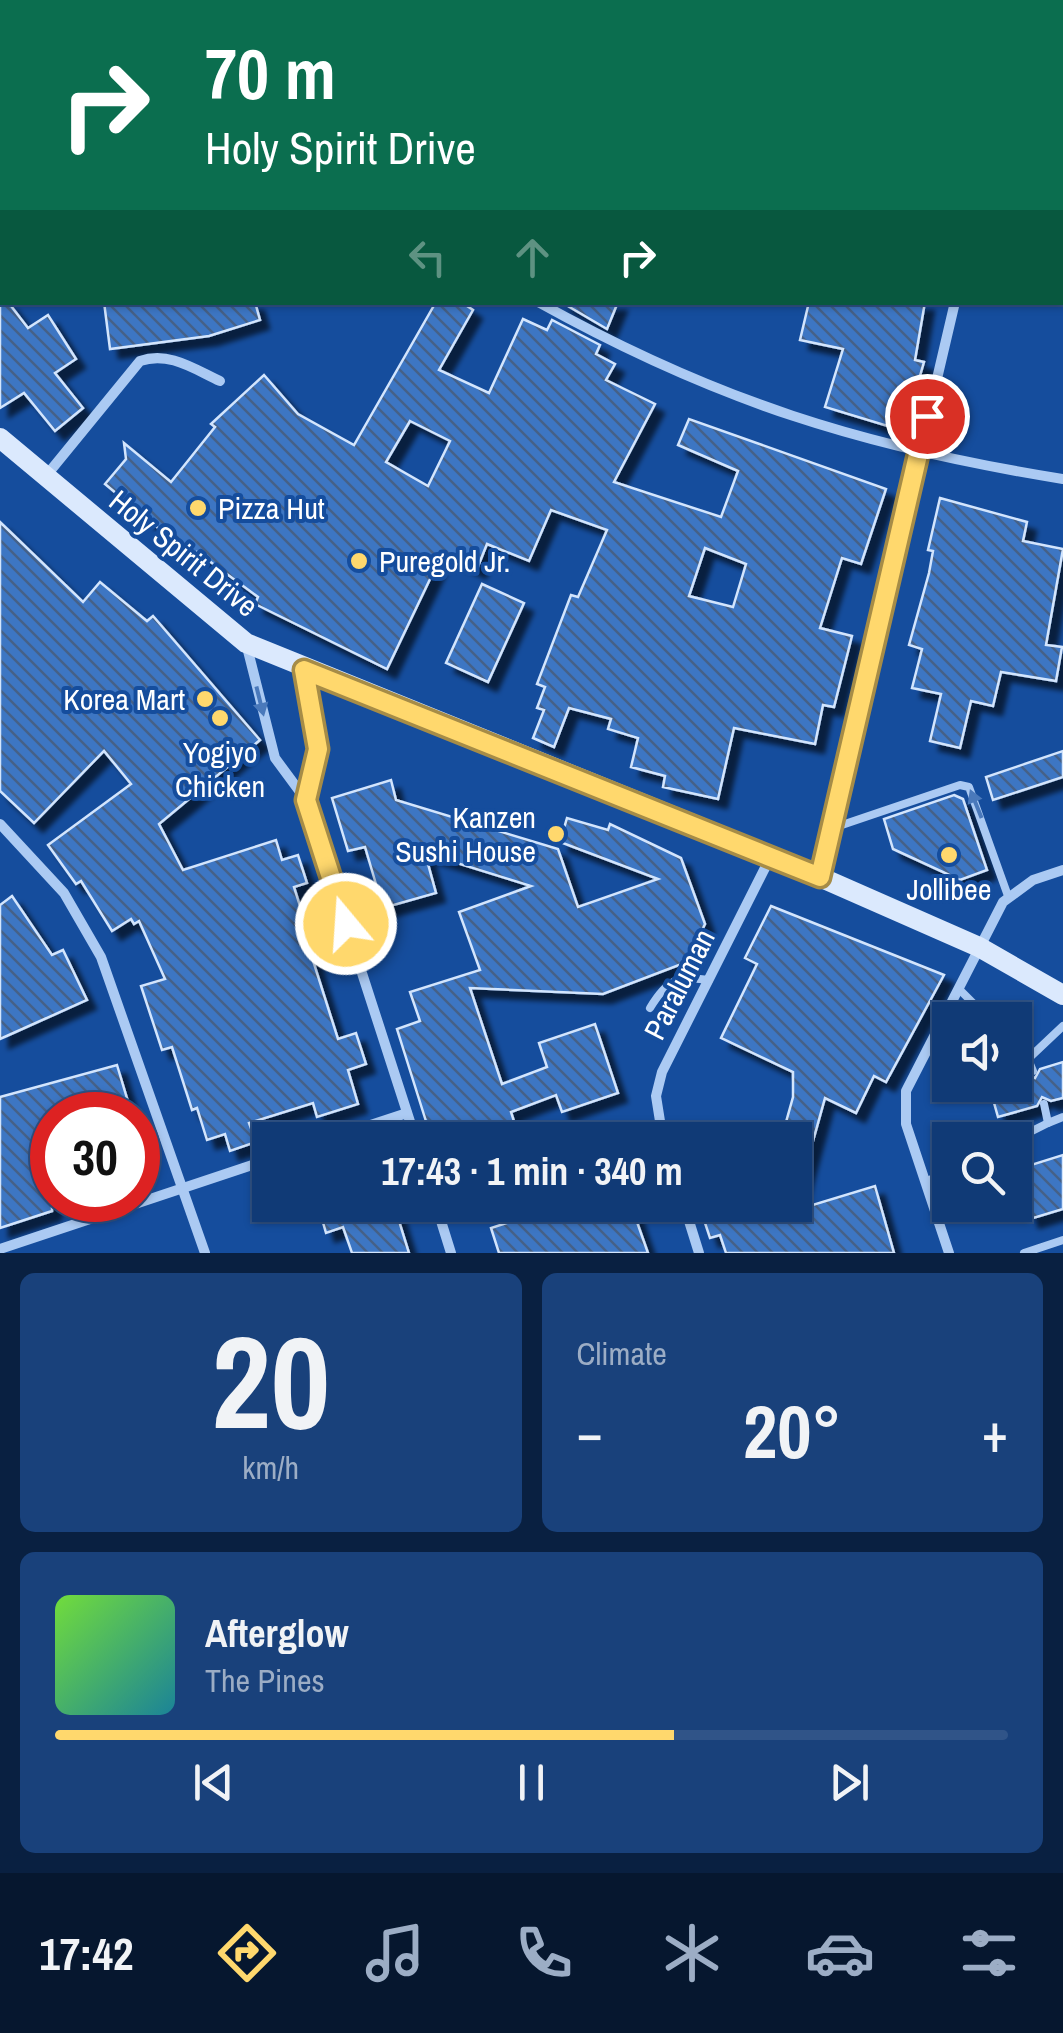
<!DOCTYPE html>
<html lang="en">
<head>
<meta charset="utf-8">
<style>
	body { margin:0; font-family:"Archivo Narrow",sans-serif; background:#19417b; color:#f1f3f6; height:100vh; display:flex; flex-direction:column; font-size:38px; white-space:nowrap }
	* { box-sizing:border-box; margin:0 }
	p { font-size:32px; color:#9cadc5 }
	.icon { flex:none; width:55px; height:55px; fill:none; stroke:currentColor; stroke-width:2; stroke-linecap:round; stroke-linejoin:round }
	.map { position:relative; height:1253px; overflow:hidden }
	.side { display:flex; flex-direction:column; gap:20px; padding:20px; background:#092041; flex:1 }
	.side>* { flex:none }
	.guide { position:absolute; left:0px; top:0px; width:1065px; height:305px; box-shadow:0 2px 8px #0004,0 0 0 2px #305488; background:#0b6e4f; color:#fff; overflow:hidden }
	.fabs { position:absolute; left:932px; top:1002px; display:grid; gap:20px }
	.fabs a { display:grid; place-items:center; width:100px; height:100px; border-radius:0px; background:#103a76; box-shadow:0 2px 8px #0004,0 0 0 2px #305488; font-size:50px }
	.speed { position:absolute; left:30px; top:1092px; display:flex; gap:20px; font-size:50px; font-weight:700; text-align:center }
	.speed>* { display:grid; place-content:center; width:130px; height:130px; border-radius:50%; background:#103a76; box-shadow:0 2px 8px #0004,0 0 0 2px #305488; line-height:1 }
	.speed .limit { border:15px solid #d22; background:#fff; color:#111 }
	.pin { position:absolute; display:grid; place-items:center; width:85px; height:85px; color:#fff; margin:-42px; border:5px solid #fff; border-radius:50%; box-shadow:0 2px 10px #0007 }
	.me { position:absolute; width:110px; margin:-55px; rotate:342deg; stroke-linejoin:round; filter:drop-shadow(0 0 8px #0008) }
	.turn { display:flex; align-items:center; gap:35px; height:210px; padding:0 40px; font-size:45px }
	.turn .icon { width:130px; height:130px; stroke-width:2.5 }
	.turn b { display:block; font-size:70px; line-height:85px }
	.lanes { display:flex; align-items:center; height:95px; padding:0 40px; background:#0003; justify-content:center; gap:50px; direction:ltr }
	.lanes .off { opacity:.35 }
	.big { font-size:75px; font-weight:700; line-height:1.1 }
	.side .widget { flex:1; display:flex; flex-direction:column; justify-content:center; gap:15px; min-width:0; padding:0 35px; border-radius:15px; background:#19417b }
	.side .dial { align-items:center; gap:0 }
	.dial b { font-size:130px; line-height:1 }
	.song { display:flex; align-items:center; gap:30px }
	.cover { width:120px; height:120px; border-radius:15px; background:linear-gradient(135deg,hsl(100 70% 55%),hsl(190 70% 35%)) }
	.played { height:10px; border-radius:5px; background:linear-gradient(90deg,#ffd86d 65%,#305488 65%) }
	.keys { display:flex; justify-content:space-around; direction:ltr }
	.heat { display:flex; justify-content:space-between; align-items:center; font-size:55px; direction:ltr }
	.side .tiles { flex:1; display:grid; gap:20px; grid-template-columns:1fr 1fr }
	.widget:last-child { grid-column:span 2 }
	.trip { position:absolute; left:252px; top:1122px; width:560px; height:100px; border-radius:0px; background:#103a76; box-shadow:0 2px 8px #0004,0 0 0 2px #305488; font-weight:700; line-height:100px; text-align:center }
	.menu { display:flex; height:160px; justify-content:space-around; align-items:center; background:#06172f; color:#9cadc5 }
	.menu .icon { width:70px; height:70px }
	.menu .on { color:#ffd86d }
	.menu b { font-size:45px; color:#f1f3f6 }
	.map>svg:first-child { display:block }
</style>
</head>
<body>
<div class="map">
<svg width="1063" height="1253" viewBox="0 0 1063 1253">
	<defs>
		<pattern id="building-back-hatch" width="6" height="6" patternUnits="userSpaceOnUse" patternTransform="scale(2.5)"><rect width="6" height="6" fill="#3d76c3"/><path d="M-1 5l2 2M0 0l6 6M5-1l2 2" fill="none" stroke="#446188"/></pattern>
		<filter id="shadow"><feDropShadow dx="9" dy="9" stdDeviation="2.5" flood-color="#0009"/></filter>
	</defs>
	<rect width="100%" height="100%" fill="#154d9d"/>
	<g fill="url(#building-back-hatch)" stroke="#d3e5fd" stroke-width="2.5" fill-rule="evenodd" filter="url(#shadow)">
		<path d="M 0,292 L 2,302 L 8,302 L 28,328 L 48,315 L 76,359 L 55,373 L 83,408 L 55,431 L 24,393 L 0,408 Z"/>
		<path d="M 104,302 L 255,302 L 260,320 L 209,336 L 110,349 Z"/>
		<path d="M 436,302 L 461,302 L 473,310 L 439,370 L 489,393 L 523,319 L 547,330 L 552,320 L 600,345 L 596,354 L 615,364 L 606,380 L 655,404 L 614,482 L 721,517 L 738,471 L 678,445 L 689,419 L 886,489 L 861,564 L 842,558 L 820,628 L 852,636 L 834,707 L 823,705 L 815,744 L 734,728 L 718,799 L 663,787 L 665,776 L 631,767 L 638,738 L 608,729 L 611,719 L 569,708 L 554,747 L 533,738 L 544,710 L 537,708 L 545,687 L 537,684 L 571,595 L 578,597 L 607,530 L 551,510 L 529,561 L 487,544 L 477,569 L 442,554 L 387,669 L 255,604 L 258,597 L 197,552 L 193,557 L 105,484 L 126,459 L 124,443 L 171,482 L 215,427 L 211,424 L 264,375 L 298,414 L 354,445 ZM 410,421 L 450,441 L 428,486 L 386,462 ZM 705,548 L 746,564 L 733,607 L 689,596 Z"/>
		<path d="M 561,302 L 618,302 L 607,329 Z"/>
		<path d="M 809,302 L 925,302 L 915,360 L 924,362 L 904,431 L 825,407 L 843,349 L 800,340 Z"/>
		<path d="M 940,498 L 1027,522 L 1023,541 L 1063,549 L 1046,645 L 1062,647 L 1056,681 L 1001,672 L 993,706 L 971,701 L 960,748 L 930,741 L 941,694 L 912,688 L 922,649 L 909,645 L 929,573 L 933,551 L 928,550 Z"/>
		<path d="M 0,522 L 83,602 L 100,582 L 147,621 L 153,616 L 260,740 L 159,824 L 183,870 L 276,840 L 282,860 L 298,855 L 307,883 L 294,887 L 313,947 L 309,948 L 338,1039 L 356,1033 L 366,1064 L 348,1070 L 358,1104 L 317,1117 L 313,1103 L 249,1123 L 256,1142 L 230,1151 L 225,1134 L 207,1140 L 197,1108 L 192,1110 L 172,1047 L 162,1050 L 141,986 L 165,979 L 139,921 L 134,924 L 131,919 L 112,931 L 81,881 L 76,884 L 48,845 L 131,784 L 104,751 L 34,823 L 0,791 Z"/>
		<path d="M 482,584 L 524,603 L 488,682 L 446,663 Z"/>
		<path d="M 1063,751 L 1063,777 L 993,800 L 986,777 Z"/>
		<path d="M 391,780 L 396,800 L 558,849 L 578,907 L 658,879 L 560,842 L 567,818 L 608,830 L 610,824 L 681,858 L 705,924 L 687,962 L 603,994 L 470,988 L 502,1084 L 547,1067 L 539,1043 L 595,1024 L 618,1093 L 562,1112 L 556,1095 L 511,1112 L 520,1140 L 444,1140 L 441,1130 L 430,1134 L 397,1029 L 420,1021 L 410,992 L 480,970 L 459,912 L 531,886 L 425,853 L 436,893 L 383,908 L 365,847 L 348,851 L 332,798 Z"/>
		<path d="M 954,795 L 963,799 L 987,870 L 960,880 L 893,849 L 884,819 Z"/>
		<path d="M 12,896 L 52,955 L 63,950 L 87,1000 L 0,1039 L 0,905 Z"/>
		<path d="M 771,906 L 944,975 L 886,1082 L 874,1076 L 856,1113 L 825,1098 L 801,1184 L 795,1183 L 795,1140 L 781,1140 L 793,1097 L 793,1072 L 721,1038 L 757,964 L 745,958 Z"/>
		<path d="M 1063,1062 L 1063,1098 L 1051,1101 L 1042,1097 L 1037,1106 L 998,1117 L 989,1085 L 1015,1085 L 1015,1077 L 1026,1073 L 1035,1078 L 1040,1069 Z"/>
		<path d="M 117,1065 L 132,1115 L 52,1115 L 52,1211 L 0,1228 L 0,1097 Z"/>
		<path d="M 1063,1155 L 1063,1209 L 1030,1219 L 1015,1170 Z"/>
		<path d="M 875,1186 L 894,1253 L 726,1253 L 720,1235 L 710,1238 L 699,1205 L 791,1205 L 793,1211 Z"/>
		<path d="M 318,1205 L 394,1205 L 409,1253 L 352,1253 L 343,1227 L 326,1233 Z"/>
		<path d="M 563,1205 L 631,1205 L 648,1253 L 499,1253 L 491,1228 Z"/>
	</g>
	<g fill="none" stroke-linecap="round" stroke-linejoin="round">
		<g stroke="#abcaf3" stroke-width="8">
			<path d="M 833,828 L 960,785 L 969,787 L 1008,896"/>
			<path d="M 959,989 L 990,1020"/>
			<path d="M 650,1008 C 667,980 677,975 709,980"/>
			<path d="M 1015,1046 L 1028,1059"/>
			<path d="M 1033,1071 L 1028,1059 L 1063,1026"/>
			<path d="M 1044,1104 L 1048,1123 L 1063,1117"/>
			<path d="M 1014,1140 L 1048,1123"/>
			<path d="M 925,1182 L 950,1171"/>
			<path d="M 1024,1253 L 1063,1240"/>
		</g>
		<g stroke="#abcaf3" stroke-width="10">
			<path d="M 122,0 L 125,2"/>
			<path d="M 663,0 L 667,2"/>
			<path d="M 1028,2 L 1028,0"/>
			<path d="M 1062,151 L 1063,151"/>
			<path d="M 538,302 C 716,401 863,447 1063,479"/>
			<path d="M 46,476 L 140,361 C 169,351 194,369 220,381"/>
			<path d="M 246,643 L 275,758 L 306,800 L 416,1140"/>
			<path d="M 305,670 L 318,749 L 306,800"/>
			<path d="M 0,824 L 64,893 L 101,957 L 205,1253"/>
			<path d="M 820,877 L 955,302"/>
			<path d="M 325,1140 L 407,1113"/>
			<path d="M 663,1140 L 656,1096 L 662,1072 L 771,856"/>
			<path d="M 436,1205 L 451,1253"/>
			<path d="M 684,1205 L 699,1253"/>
			<path d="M 0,1249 L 270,1159"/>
			<path d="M 949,1253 L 906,1124 L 906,1091 L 1003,902 L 1033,880 L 1063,870"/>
		</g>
		<path stroke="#dbe9fd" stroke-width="20" d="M 0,438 L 246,643 L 772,856 L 979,947 L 1063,995"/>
	</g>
	<defs><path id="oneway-solid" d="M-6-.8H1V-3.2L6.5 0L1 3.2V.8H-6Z" transform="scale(2.5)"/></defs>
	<g fill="#4a79bb">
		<use href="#oneway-solid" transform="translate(260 701) rotate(76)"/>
		<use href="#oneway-solid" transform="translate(976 804) rotate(-112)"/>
	</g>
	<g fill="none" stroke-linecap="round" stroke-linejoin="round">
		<g stroke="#a68c47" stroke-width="25">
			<path id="route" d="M 346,924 L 306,800 L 318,749 L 304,670 L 820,877 L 927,416"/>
		</g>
		<use href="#route" stroke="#ffd86d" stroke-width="18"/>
	</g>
	<g fill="#ffd86d" stroke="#154d9d" stroke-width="4">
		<circle cx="198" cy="508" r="10"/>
		<circle cx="359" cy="561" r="10"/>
		<circle cx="205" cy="699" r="10"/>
		<circle cx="220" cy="718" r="10"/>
		<circle cx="556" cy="834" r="10"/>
		<circle cx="949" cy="855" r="10"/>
	</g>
	<g text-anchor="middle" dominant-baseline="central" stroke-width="8" stroke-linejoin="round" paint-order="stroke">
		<g font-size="30" fill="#fff" stroke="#154d9d" text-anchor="start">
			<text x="218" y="508">Pizza Hut</text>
			<text x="379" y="561">Puregold Jr.</text>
			<text x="185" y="699" text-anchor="end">Korea Mart</text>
			<text x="220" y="752" text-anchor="middle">Yogiyo<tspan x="220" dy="34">Chicken</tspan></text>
			<text x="536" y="817" text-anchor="end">Kanzen<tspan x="536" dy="34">Sushi House</tspan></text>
			<text x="949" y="889" text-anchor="middle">Jollibee</text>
		</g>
		<g font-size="30" fill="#fff" stroke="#154d9d">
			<text transform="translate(184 553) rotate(39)">Holy Spirit Drive</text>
			<text transform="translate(679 984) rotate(-63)">Paraluman</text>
		</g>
	</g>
</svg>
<div class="fabs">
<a><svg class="icon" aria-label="sound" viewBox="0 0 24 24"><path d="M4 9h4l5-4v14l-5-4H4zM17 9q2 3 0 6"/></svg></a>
<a><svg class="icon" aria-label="search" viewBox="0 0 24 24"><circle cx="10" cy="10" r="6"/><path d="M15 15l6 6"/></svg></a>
</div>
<div class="speed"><div class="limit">30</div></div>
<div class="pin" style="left:927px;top:416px;background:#d93025"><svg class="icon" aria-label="arrive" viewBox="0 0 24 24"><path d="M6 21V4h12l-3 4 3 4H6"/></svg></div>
<svg class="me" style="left:346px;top:924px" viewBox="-20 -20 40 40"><circle r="17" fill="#ffd86d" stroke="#fff" stroke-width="3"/><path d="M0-11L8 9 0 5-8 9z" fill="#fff"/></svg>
<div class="trip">17:43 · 1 min · 340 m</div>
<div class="guide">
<div class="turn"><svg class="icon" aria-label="right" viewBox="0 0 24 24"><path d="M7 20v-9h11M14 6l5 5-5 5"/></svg><div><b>70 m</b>Holy Spirit Drive</div></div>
<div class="lanes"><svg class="icon off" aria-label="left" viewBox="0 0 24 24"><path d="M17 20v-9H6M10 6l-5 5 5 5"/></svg><svg class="icon off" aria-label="ahead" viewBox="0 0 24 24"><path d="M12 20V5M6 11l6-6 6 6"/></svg><svg class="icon" aria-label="right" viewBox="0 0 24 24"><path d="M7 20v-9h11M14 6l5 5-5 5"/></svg></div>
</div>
</div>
<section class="side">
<div class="tiles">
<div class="widget dial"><b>20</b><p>km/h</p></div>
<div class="widget"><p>Climate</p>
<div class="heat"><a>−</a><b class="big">20°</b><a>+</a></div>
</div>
<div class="widget">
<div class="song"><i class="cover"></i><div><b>Afterglow</b><p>The Pines</p></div></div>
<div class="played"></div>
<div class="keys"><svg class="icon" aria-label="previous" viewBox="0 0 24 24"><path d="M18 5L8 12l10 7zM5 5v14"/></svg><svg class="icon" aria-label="pause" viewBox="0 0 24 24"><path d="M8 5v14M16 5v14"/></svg><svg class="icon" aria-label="next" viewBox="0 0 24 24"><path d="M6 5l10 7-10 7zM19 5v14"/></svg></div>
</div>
</div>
</section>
<nav class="menu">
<b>17:42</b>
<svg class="icon on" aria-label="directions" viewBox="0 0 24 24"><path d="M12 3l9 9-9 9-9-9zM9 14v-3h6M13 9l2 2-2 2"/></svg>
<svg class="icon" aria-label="music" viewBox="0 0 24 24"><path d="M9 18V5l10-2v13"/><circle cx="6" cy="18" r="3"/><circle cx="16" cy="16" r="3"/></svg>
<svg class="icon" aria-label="phone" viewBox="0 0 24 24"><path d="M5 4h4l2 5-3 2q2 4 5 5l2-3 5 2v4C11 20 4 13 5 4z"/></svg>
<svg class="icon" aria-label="climate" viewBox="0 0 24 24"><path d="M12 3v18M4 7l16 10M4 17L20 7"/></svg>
<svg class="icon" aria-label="car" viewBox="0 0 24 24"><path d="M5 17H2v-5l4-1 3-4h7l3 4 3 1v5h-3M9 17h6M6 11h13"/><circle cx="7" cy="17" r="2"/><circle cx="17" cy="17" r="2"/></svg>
<svg class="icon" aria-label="filters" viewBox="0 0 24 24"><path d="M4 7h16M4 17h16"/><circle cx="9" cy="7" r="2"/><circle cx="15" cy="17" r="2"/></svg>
</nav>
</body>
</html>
